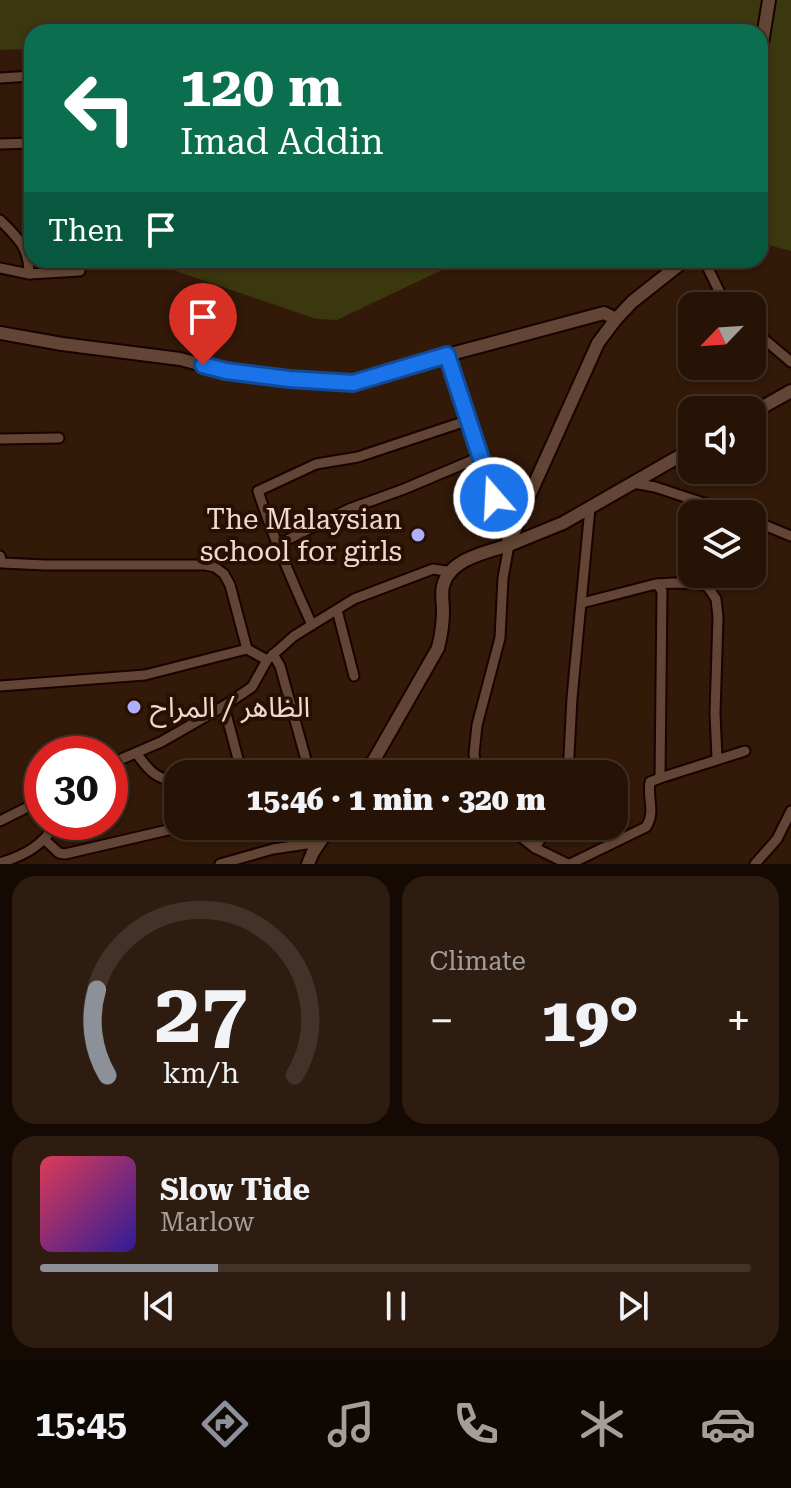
<!DOCTYPE html>
<html lang="en">
<head>
<meta charset="utf-8">
<style>
	body { margin:0; font-family:"Roboto Serif","Noto Sans Arabic",serif; background:#2e1c10; color:#f1f3f6; height:100vh; display:flex; flex-direction:column; font-size:30px; white-space:nowrap }
	* { box-sizing:border-box; margin:0 }
	p { font-size:26px; color:#a49e9b }
	.icon { flex:none; width:44px; height:44px; fill:none; stroke:currentColor; stroke-width:2; stroke-linecap:round; stroke-linejoin:round }
	.map { position:relative; height:864px; overflow:hidden }
	.panel { display:flex; flex-direction:column; gap:12px; padding:12px; background:#150a03; flex:1 }
	.panel>* { flex:none }
	.hud { position:absolute; left:24px; top:24px; width:744px; height:244px; border-radius:24px; box-shadow:0 2px 6px #0004,0 0 0 2px #423228; background:#0b6e4f; color:#fff; overflow:hidden }
	.needle { width:52px; rotate:245deg }
	.tools { position:absolute; left:678px; top:292px; display:grid; gap:16px }
	.tools a { display:grid; place-items:center; width:88px; height:88px; border-radius:16px; background:#261306; box-shadow:0 2px 6px #0004,0 0 0 2px #423228; font-size:40px }
	.speed { position:absolute; left:24px; top:736px; display:flex; gap:16px; font-size:40px; font-weight:700; text-align:center }
	.speed>* { display:grid; place-content:center; width:104px; height:104px; border-radius:50%; background:#261306; box-shadow:0 2px 6px #0004,0 0 0 2px #423228; line-height:1 }
	.speed .limit { border:12px solid #d22; background:#fff; color:#111 }
	.pin { position:absolute; display:grid; place-items:center; width:68px; height:68px; color:#fff; margin:-82px -34px; border-radius:50% 50% 50% 0; rotate:-45deg; box-shadow:0 0 8px #0007 }
	.pin .icon { rotate:45deg }
	.me { position:absolute; width:88px; margin:-44px; rotate:341deg; stroke-linejoin:round; filter:drop-shadow(0 0 6px #0008) }
	.turn { display:flex; align-items:center; gap:28px; height:168px; padding:0 24px; font-size:36px }
	.turn .icon { width:104px; height:104px; stroke-width:2.5 }
	.turn b { display:block; font-size:56px; line-height:68px }
	.then { display:flex; align-items:center; height:76px; padding:0 24px; background:#0003; gap:16px; font-size:30px }
	.big { font-size:60px; font-weight:800; line-height:1.1 }
	.panel .card { flex:1; display:flex; flex-direction:column; justify-content:center; gap:12px; min-width:0; padding:0 28px; border-radius:24px; background:#2e1c10 }
	.panel .dial { align-items:center; gap:0 }
	.dial svg { height:208px; overflow:visible; fill:none; stroke:#423228; stroke-width:7; stroke-linecap:round; text-anchor:middle }
	.dial text { fill:#f1f3f6; stroke:none }
	.song { display:flex; align-items:center; gap:24px }
	.cover { width:96px; height:96px; border-radius:12px; background:linear-gradient(135deg,hsl(350 70% 55%),hsl(250 70% 35%)) }
	.played { height:8px; border-radius:4px; background:linear-gradient(90deg,#8c9099 25%,#423228 25%) }
	.keys { display:flex; justify-content:space-around; direction:ltr }
	.heat { display:flex; justify-content:space-between; align-items:center; font-size:44px; direction:ltr }
	.panel .tiles { flex:1; display:grid; gap:12px; grid-template-columns:1fr 1fr }
	.card:last-child { grid-column:span 2 }
	.trip { position:absolute; left:164px; top:760px; width:464px; height:80px; border-radius:24px; background:#261306; box-shadow:0 2px 6px #0004,0 0 0 2px #423228; font-weight:800; line-height:80px; text-align:center }
	.menu { display:flex; height:128px; justify-content:space-around; align-items:center; background:#0f0802; color:#a49e9b }
	.menu .icon { width:56px; height:56px }
	.menu .on { color:#8c9099 }
	.menu b { font-size:36px; color:#f1f3f6 }
	.map>svg:first-child { display:block }
</style>
</head>
<body>
<div class="map">
<svg width="791" height="864" viewBox="0 0 791 864">
	<rect width="100%" height="100%" fill="#321908"/>
	<g fill="#3b370e">
		<path d="M 0,0 L 791,0 L 791,251 L 760,243 L 760,32 L 32,32 L 32,49 L 0,50 Z"/>
		<path d="M 144,260 L 463,260 L 337,320 L 316,319 Z"/>
	</g>
	<g fill="none" stroke-linecap="round" stroke-linejoin="round">
		<g stroke="#180300" stroke-width="13">
			<g id="street">
				<path d="M 0,78 L 32,76"/>
				<path d="M 0,144 L 32,143"/>
				<path d="M 0,220 C 18,238 29,247 29,274"/>
				<path d="M 704,260 L 721,295 L 729,306"/>
				<path d="M 0,268 L 29,274 L 80,271"/>
				<path d="M 752,329 L 791,362"/>
				<path d="M 447,355 L 509,545 L 503,578 L 500,638 L 477,725 L 474,754 L 477,774"/>
				<path d="M 0,439 L 59,438"/>
				<path d="M 633,483 L 655,487 L 737,514"/>
				<path d="M 752,520 L 791,536"/>
				<path d="M 277,545 L 349,509 L 404,489 L 480,457"/>
				<path d="M 0,556 L 2,563 L 45,565 L 205,565 L 215,567 L 224,574 L 230,585 L 247,649"/>
				<path d="M 657,584 L 674,583 L 700,584 L 708,587 L 716,599 L 718,617 L 715,713 L 717,759"/>
				<path d="M 337,610 L 354,676"/>
				<path d="M 312,625 C 292,581 273,537 258,491 L 316,464 L 358,457 L 469,420"/>
				<path d="M 273,654 L 280,666 L 310,774"/>
				<path d="M 0,686 L 145,675 L 247,649 L 267,660"/>
				<path d="M 224,706 L 242,774"/>
				<path d="M 136,753 C 148,768 152,777 173,781"/>
				<path d="M 110,764 L 161,742 L 224,706 L 252,687 L 267,660 L 294,636 L 354,599 L 433,569 L 452,572"/>
				<path d="M 349,774 L 373,761"/>
				<path d="M 568,774 L 572,698 L 590,508"/>
				<path d="M 660,778 L 745,751"/>
				<path d="M 0,821 L 42,800"/>
				<path d="M 507,826 L 535,848 L 568,864"/>
				<path d="M 45,840 L 59,853 L 65,854 L 185,826"/>
				<path d="M 535,848 L 544,833 L 543,826"/>
				<path d="M 0,863 C 28,854 41,846 58,822"/>
				<path d="M 220,864 L 273,849 L 320,842"/>
				<path d="M 570,864 L 646,827 C 656,812 647,799 650,782 L 660,778 L 662,591 L 657,584 L 652,585 L 582,603"/>
				<path d="M 755,864 L 777,839 L 791,811"/>
			</g>
		</g>
		<g stroke="#180300" stroke-width="16">
			<g id="secondary">
				<path d="M 760,56 L 769,0"/>
				<path d="M 0,333 L 62,344 L 180,359 L 226,371 L 289,379 L 353,383 L 451,354 L 604,313 L 616,319"/>
				<path d="M 752,413 L 791,391"/>
				<path d="M 509,545 L 563,523 L 692,449"/>
				<path d="M 366,774 L 438,648 C 441,636 443,623 443,611 C 443,603 441,593 443,586 C 449,559 487,552 509,545 L 521,514 L 598,343 L 616,319 L 632,302 L 685,260"/>
				<path d="M 308,864 L 313,852 L 331,826"/>
			</g>
		</g>
		<use href="#street" stroke="#624534" stroke-width="9"/>
		<use href="#secondary" stroke="#624534" stroke-width="12"/>
	</g>
	<g fill="none" stroke-linecap="round" stroke-linejoin="round">
		<g stroke="#114b97" stroke-width="20">
			<path id="route" d="M 203,365 L 226,371 L 289,379 L 353,383 L 447,355 L 494,498"/>
		</g>
		<use href="#route" stroke="#1a73e8" stroke-width="14"/>
	</g>
	<g fill="#aeaefb" stroke="#280f02" stroke-width="3">
		<circle cx="418" cy="535" r="8"/>
		<circle cx="134" cy="707" r="8"/>
	</g>
	<g text-anchor="middle" dominant-baseline="central" stroke-width="8" stroke-linejoin="round" paint-order="stroke">
		<g font-size="28" fill="#ecdad0" stroke="#280f02" text-anchor="end">
			<text x="402" y="519">The Malaysian<tspan x="402" dy="32">school for girls</tspan></text>
			<text x="150" y="707" text-anchor="start">الظاهر / المراح</text>
		</g>
	</g>
</svg>
<div class="tools">
<a><svg class="needle" viewBox="-14 -14 28 28"><path d="M0-13l5 13h-10z" fill="#e53935"/><path d="M0 13l5-13h-10z" fill="#a49e9b"/></svg></a>
<a><svg class="icon" aria-label="sound" viewBox="0 0 24 24"><path d="M4 9h4l5-4v14l-5-4H4zM17 9q2 3 0 6"/></svg></a>
<a><svg class="icon" aria-label="layers" viewBox="0 0 24 24"><path d="M12 4l9 5-9 5-9-5zM3 14l9 5 9-5"/></svg></a>
</div>
<div class="speed"><div class="limit">30</div></div>
<div class="pin" style="left:203px;top:365px;background:#d93025"><svg class="icon" aria-label="arrive" viewBox="0 0 24 24"><path d="M6 21V4h12l-3 4 3 4H6"/></svg></div>
<svg class="me" style="left:494px;top:498px" viewBox="-20 -20 40 40"><circle r="17" fill="#1a73e8" stroke="#fff" stroke-width="3"/><path d="M0-11L8 9 0 5-8 9z" fill="#fff"/></svg>
<div class="trip">15:46 · 1 min · 320 m</div>
<div class="hud">
<div class="turn"><svg class="icon" aria-label="left" viewBox="0 0 24 24"><path d="M17 20v-9H6M10 6l-5 5 5 5"/></svg><div><b>120 m</b>Imad Addin</div></div>
<div class="then">Then<svg class="icon" aria-label="arrive" viewBox="0 0 24 24"><path d="M6 21V4h12l-3 4 3 4H6"/></svg></div>
</div>
</div>
<section class="panel">
<div class="tiles">
<div class="card dial"><svg viewBox="0 0 100 80">
<path d="M14 69A42 42 0 1 1 86 69"/>
<path d="M14 69A42 42 0 0 1 10 36" stroke="#8c9099"/>
<text x="50" y="56" font-size="32" font-weight="700">27</text>
<text x="50" y="72" font-size="11">km/h</text>
</svg></div>
<div class="card"><p>Climate</p>
<div class="heat"><a>−</a><b class="big">19°</b><a>+</a></div>
</div>
<div class="card">
<div class="song"><i class="cover"></i><div><b>Slow Tide</b><p>Marlow</p></div></div>
<div class="played"></div>
<div class="keys"><svg class="icon" aria-label="previous" viewBox="0 0 24 24"><path d="M18 5L8 12l10 7zM5 5v14"/></svg><svg class="icon" aria-label="pause" viewBox="0 0 24 24"><path d="M8 5v14M16 5v14"/></svg><svg class="icon" aria-label="next" viewBox="0 0 24 24"><path d="M6 5l10 7-10 7zM19 5v14"/></svg></div>
</div>
</div>
</section>
<nav class="menu">
<b>15:45</b>
<svg class="icon on" aria-label="directions" viewBox="0 0 24 24"><path d="M12 3l9 9-9 9-9-9zM9 14v-3h6M13 9l2 2-2 2"/></svg>
<svg class="icon" aria-label="music" viewBox="0 0 24 24"><path d="M9 18V5l10-2v13"/><circle cx="6" cy="18" r="3"/><circle cx="16" cy="16" r="3"/></svg>
<svg class="icon" aria-label="phone" viewBox="0 0 24 24"><path d="M5 4h4l2 5-3 2q2 4 5 5l2-3 5 2v4C11 20 4 13 5 4z"/></svg>
<svg class="icon" aria-label="climate" viewBox="0 0 24 24"><path d="M12 3v18M4 7l16 10M4 17L20 7"/></svg>
<svg class="icon" aria-label="car" viewBox="0 0 24 24"><path d="M5 17H2v-5l4-1 3-4h7l3 4 3 1v5h-3M9 17h6M6 11h13"/><circle cx="7" cy="17" r="2"/><circle cx="17" cy="17" r="2"/></svg>
</nav>
</body>
</html>
